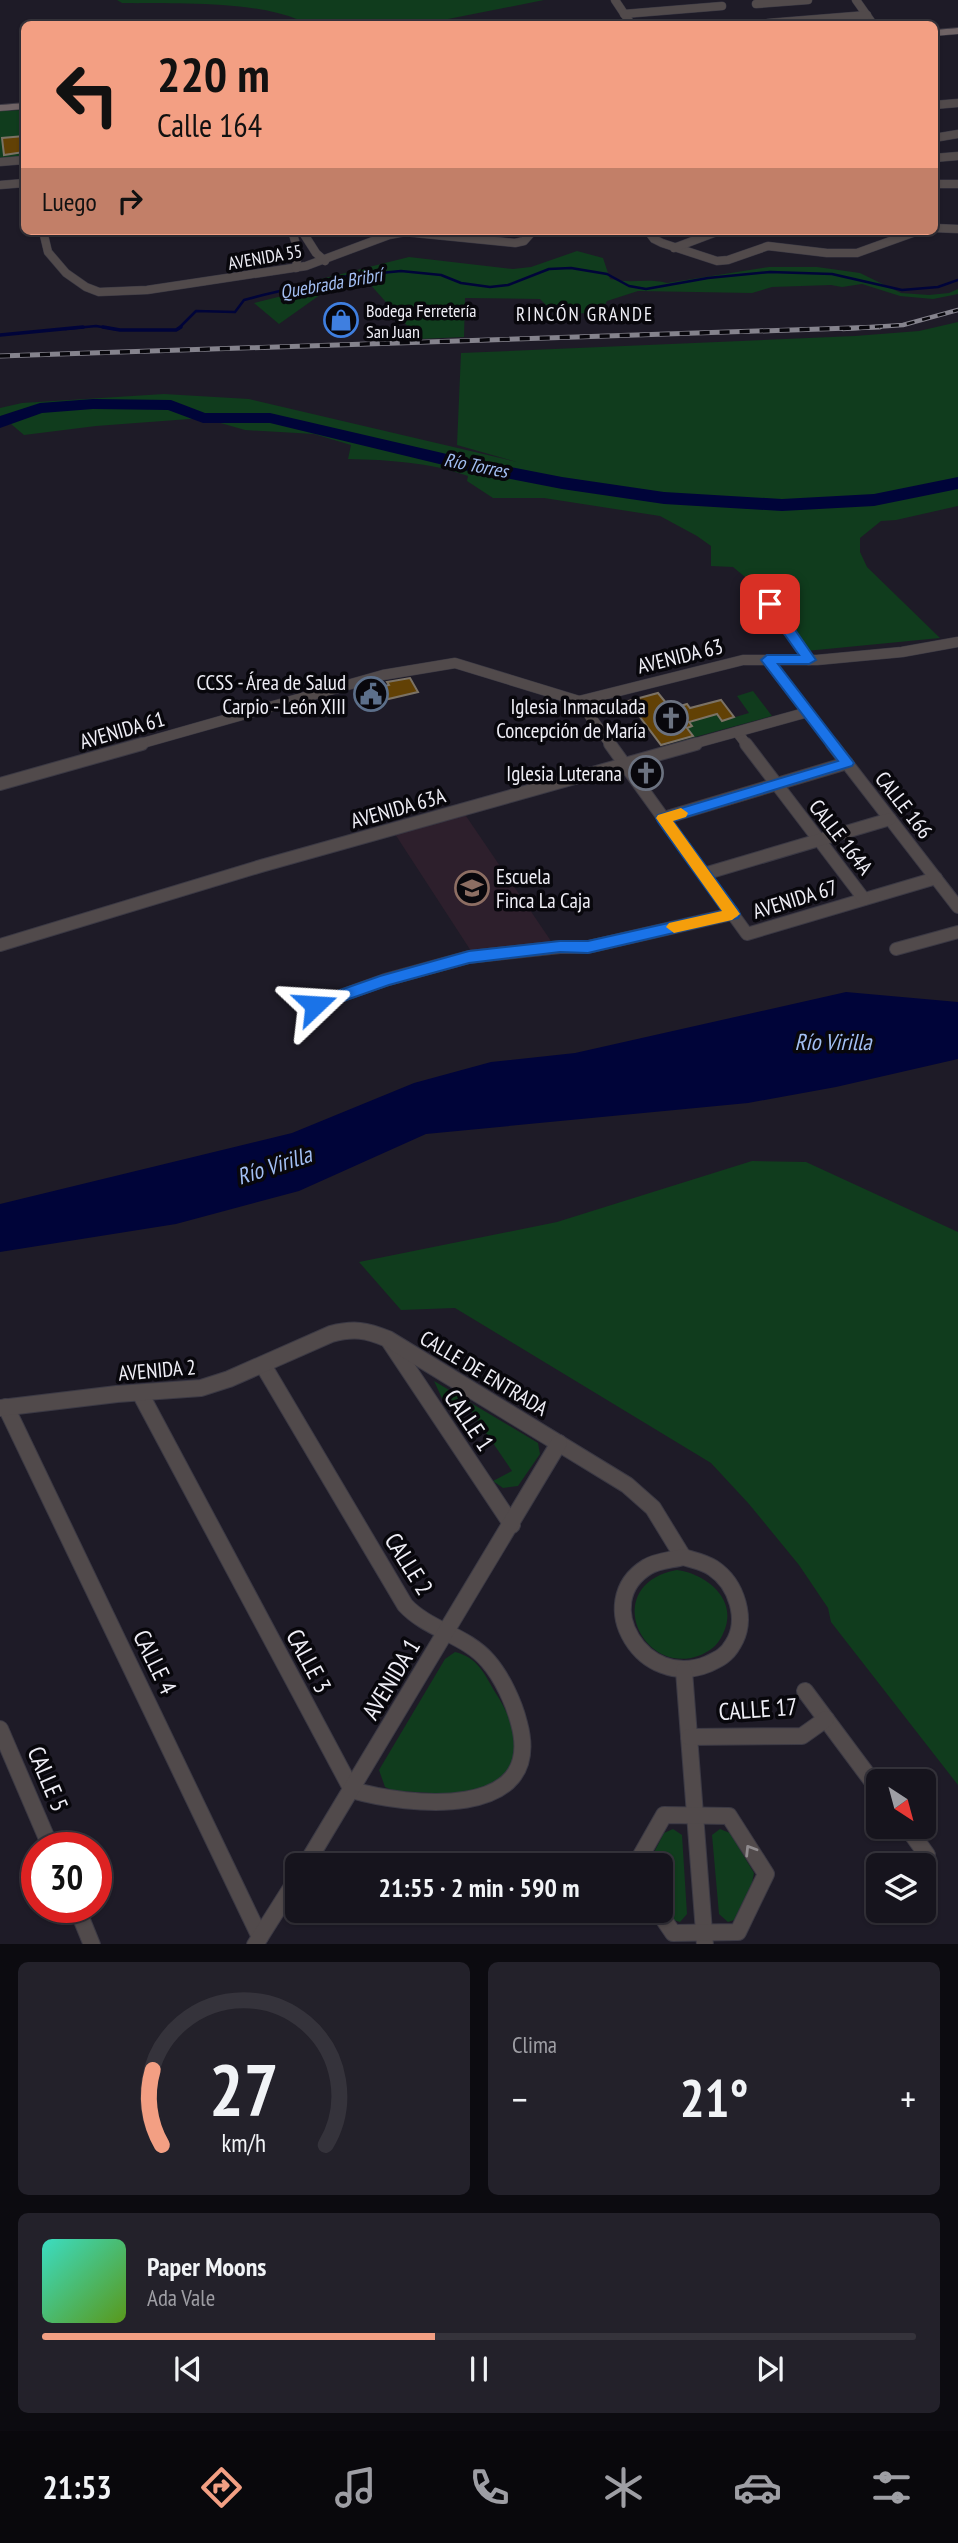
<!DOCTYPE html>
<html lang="es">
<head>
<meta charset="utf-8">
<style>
	body { margin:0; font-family:"PT Sans Narrow",sans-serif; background:#23212a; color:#f1f3f6; height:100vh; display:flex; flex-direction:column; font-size:26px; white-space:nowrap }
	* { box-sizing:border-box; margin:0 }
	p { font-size:23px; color:#9e9ea4 }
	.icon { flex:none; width:38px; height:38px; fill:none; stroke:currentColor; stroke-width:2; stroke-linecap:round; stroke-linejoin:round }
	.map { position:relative; height:1944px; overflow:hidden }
	.details { display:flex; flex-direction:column; gap:18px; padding:18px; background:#0c0b10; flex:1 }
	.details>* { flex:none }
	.guide { position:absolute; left:21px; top:21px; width:917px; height:214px; border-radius:10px; box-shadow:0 2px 5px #0004,0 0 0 2px #35333b; background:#f39f83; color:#111; overflow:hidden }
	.needle { width:46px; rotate:144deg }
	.controls { position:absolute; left:866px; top:1769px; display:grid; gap:14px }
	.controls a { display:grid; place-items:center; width:70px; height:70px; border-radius:10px; background:#16141d; box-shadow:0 2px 5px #0004,0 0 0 2px #35333b; font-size:35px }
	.speed { position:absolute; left:21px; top:1832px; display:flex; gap:14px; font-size:35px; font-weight:700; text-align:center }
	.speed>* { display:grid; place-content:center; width:91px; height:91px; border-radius:50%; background:#16141d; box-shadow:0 2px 5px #0004,0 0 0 2px #35333b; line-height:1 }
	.speed .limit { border:10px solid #d22; background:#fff; color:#111 }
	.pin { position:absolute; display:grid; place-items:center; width:60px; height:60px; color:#fff; margin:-30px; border-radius:14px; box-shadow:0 4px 10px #0006 }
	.me { position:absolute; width:77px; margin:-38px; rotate:70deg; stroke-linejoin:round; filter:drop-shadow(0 0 5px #0008) }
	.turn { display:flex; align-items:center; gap:24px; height:147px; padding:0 21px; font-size:32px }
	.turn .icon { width:91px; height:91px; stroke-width:2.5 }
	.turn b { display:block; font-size:49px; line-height:60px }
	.then { display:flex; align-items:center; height:66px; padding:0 21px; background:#0003; gap:14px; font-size:26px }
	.big { font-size:52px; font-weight:800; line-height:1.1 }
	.details .widget { flex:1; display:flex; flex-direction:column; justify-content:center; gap:10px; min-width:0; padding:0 24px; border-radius:10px; background:#23212a }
	.details .dial { align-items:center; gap:0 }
	.dial svg { height:182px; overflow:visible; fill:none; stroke:#35333b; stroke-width:7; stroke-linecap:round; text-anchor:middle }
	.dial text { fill:#f1f3f6; stroke:none }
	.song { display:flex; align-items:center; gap:21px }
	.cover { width:84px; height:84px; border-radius:10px; background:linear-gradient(135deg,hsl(170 70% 55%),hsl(90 70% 35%)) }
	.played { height:7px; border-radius:4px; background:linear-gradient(90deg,#f39f83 45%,#35333b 45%) }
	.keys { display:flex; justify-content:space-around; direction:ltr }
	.heat { display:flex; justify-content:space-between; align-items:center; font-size:38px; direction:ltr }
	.details .tiles { flex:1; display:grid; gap:18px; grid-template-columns:1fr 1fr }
	.widget:last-child { grid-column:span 2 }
	.trip { position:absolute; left:285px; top:1853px; width:388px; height:70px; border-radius:10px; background:#16141d; box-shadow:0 2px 5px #0004,0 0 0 2px #35333b; font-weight:800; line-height:70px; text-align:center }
	.tabs { display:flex; height:112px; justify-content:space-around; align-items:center; background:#09080c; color:#9e9ea4 }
	.tabs .icon { width:49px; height:49px }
	.tabs .selected { color:#f39f83 }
	.tabs b { font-size:32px; color:#f1f3f6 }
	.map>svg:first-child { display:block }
</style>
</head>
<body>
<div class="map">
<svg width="958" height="1945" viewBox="0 0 958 1945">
	<rect width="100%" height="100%" fill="#1e1b27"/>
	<path fill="#2d1f2c" d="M 464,813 L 551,941 L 471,951 L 395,834 Z"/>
	<g fill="#103c1d">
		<path d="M 117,0 L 544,0 L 448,19 L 299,20 C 250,0 176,4 122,3 Z"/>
		<path d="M 24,110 L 24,159 L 0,161 L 0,111 Z"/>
		<path d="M 577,251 L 603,258 L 610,279 C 630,284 647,278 667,283 L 769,267 L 817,267 L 860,273 L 901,293 L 929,295 L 949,293 L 958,289 L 958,294 L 933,299 L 900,296 L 862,284 L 842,287 L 831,285 L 772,287 L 752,293 L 638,291 L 607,301 L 601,312 L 556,315 L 540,299 L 465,298 L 464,337 L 419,339 L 368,282 L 334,285 L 279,324 L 254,303 L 298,292 L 317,280 L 409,257 L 513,269 L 531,267 Z"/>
		<path d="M 958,322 L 958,506 L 896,520 L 881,521 L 860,538 L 860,552 L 867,567 L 940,638 L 806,651 L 775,602 L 733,567 L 711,566 L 711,546 L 697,536 L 660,516 L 544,498 L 493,498 L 467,481 L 468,476 C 429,462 389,460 348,459 L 351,445 L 314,434 L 245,430 L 203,418 L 96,426 L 24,435 L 11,424 L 0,427 L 0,408 L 22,403 L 164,394 L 249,399 L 517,462 L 457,445 L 461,353 L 855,336 L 919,331 Z"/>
		<path d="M 753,691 L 772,716 L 662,746 L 693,737 L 687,728 L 692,726 L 689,722 L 717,714 L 722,721 L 749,713 L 737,696 Z"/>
		<path d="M 752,1161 L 806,1162 L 958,1232 L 958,1785 L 831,1622 L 828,1608 L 799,1565 L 749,1504 L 711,1463 L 455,1308 L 401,1310 L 359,1262 L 557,1222 Z"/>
		<path d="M 434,1381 L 538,1443 L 540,1454 L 518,1486 L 503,1488 L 493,1481 L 512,1471 L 465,1402 L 447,1409 Z"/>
		<path d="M 677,1570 C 708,1574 741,1602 722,1636 C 717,1646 709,1652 698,1656 C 641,1676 600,1584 677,1570 Z"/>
		<path d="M 455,1652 C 477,1657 484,1673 495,1692 C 521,1732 530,1771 475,1791 C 460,1797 413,1791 394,1791 L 385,1787 L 379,1770 L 445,1659 Z"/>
		<path d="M 673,1829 L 682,1835 L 687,1914 L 680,1922 L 674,1920 L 662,1902 L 662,1866 L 647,1866 L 664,1833 Z"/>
		<path d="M 720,1829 L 730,1833 L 754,1873 L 752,1883 L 734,1920 L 728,1922 L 719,1914 L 712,1835 Z"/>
	</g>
	<path fill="#000439" d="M 846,992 L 958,1002 L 958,1059 L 836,1087 L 748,1103 L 426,1134 L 299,1191 L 176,1224 L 0,1252 L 0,1204 L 292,1133 L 414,1083 L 491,1062 L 575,1053 Z"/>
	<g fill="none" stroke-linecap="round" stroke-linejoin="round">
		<g stroke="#000439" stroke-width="2.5">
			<path d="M 65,329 L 96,326 L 114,329"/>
			<path d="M 178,329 L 196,311 L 235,312 L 244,300 L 263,295 L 340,277 L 401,271 L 441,275 L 461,283 L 490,287 L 508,285 L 549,269 L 571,268 L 607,274 L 629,286 L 646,289 L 708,278 L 770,272 L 832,274 L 902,290 L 938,287 L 958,280"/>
		</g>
		<g stroke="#000439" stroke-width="3.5">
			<path d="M 103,327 L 120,330 L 176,330 L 181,327"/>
			<path d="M 0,335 L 83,327"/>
		</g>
		<path fill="#000439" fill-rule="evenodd" d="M 93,399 L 171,400 L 205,413 L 270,413 L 464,458 L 562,477 L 664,492 L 782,499 L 874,494 L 958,477 L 958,489 L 874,506 L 782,511 L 664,504 L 562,489 L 464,470 L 270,423 L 203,423 L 168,410 L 93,409 L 42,413 L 0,428 L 0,416 L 40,403 Z"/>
	</g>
	<g fill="#624105" stroke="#7b7265" stroke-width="2">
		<path d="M 24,136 L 24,152 L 4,155 L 2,138 Z"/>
		<path d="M 410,678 L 418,692 L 384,700 L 378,688 L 389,685 L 387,682 Z"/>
		<path d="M 658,693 L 671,709 L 687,704 L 690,708 L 721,700 L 734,717 L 722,721 L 717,714 L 689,722 L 692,726 L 687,728 L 693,736 L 661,745 L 628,701 Z"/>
	</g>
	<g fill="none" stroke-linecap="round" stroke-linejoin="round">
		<g stroke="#3b3944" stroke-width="9">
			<g id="minor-far3">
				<path d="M 615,0 L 631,24"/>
				<path d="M 856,0 L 873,24"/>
				<path d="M 756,4 L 808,0"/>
				<path d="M 624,14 L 722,6"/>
				<path d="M 768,23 L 867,15"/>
				<path d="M 934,105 L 958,103"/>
				<path d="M 934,138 L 958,134"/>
				<path d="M 934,158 L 958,156"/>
				<path d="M 0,162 L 24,160"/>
				<path d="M 934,184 L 958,184"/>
				<path d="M 0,185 L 24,183"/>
				<path d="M 934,228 L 958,229"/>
				<path d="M 43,231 L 48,252 L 66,273 L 86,287 L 99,292 L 147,290 L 306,266 L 389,235 L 405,232 L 515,243 L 524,241 L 533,231"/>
				<path d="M 292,231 L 298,251 L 296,268"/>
				<path d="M 302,231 L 316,253 L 325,261"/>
				<path d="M 648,231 L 654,239 L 662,243 L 717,261 L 728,260 L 768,246 L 827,253 L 857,253 L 918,231"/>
				<path d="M 674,248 L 719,231"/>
			</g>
		</g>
		<g stroke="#3b3944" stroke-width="11">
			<g id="minor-far2">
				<path d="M 770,604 L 809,660"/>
				<path d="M 767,660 L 833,745"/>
				<path d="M 579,701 L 611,745"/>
				<path d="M 737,732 L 747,745"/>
				<path d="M 136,745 L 383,675 L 455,663 L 579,701 L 743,660 L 817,660 L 902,652 L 958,642"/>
				<path d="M 689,745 L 808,712"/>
			</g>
		</g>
		<g stroke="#3b3944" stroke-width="14">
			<g id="minor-far1">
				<path d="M 610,744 L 747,934 L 936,878"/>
				<path d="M 746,744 L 864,899"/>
				<path d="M 832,744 L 958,907"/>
				<path d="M 0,784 L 142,744"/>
				<path d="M 664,818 L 847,763"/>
				<path d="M 704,874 L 890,819"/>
				<path d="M 0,945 L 261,866 L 696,744"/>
				<path d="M 896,949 L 958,932"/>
				<path d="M 315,1005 L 385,980 L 469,957 L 560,947 L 588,947 L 732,914"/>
			</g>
		</g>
		<g stroke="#3b3944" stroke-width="18">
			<g id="minor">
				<path d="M 390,1342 L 512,1525"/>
				<path d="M 140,1393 L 352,1790 C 407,1806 546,1822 519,1723 C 514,1703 502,1677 488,1661 C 466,1635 428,1630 405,1605 L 263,1365"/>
				<path d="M 6,1407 L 260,1937"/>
				<path d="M 0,1408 L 117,1394 L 201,1388 L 229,1379 L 331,1334 C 354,1328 366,1330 388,1339 L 627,1485 L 653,1508 L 683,1557"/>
				<path d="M 683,1557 C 693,1560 704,1562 713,1568 C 737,1584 748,1620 733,1644 C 727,1655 719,1659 708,1664 C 643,1691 590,1602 647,1567 C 656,1561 672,1560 683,1557 Z"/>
				<path d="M 684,1671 L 705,1945"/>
				<path d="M 805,1691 L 878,1789"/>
				<path d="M 0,1729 L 51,1848"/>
				<path d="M 689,1737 L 802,1736 L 826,1719"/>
				<path d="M 907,1827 L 927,1855"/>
				<path d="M 305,1866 L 559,1443"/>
				<path d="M 635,1866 L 664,1815 L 729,1816 L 766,1874 L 738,1932 L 673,1933 L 658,1911"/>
				<path d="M 77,1908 L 92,1945"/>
				<path d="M 255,1945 L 298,1877"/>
			</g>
		</g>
		<g stroke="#3b3944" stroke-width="1">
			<g id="secondary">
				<path d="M 958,28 L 958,34 L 934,36 L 934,30 Z"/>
				<path d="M 24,103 L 24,109 L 0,111 L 0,105 Z"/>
			</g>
		</g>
		<use href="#minor-far3" stroke="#514a4b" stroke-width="8"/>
		<use href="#minor-far2" stroke="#514a4b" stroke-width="10"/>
		<use href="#minor-far1" stroke="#514a4b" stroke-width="12"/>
		<use href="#minor" stroke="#514a4b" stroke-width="16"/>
		<use href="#secondary" fill="#6f6365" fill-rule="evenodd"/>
		<g stroke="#85838d" stroke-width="4.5">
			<path id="rail-far1" d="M 843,329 L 903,325 L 958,310"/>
		</g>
		<g stroke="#85838d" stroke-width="5">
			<path id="rail" d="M 0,356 L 880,327"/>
		</g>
		<use href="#rail-far1" stroke="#08070c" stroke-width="2.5" stroke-dasharray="8" stroke-linecap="butt"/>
		<use href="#rail" stroke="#08070c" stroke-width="3.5" stroke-dasharray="10" stroke-linecap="butt"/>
	</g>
	<defs><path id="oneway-chevron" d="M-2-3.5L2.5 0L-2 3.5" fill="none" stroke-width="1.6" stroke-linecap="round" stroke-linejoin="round" transform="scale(1.75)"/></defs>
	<use stroke="#908c8f" href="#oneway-chevron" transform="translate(750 1850) rotate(-122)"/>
	<path fill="#1a73e8" stroke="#114b97" stroke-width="2" d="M 770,600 L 775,601 L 816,660 L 809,664 L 778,664 L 854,763 L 852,766 L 673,821 L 738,910 L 740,914 L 738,918 L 588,953 L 560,952 L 469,963 L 389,985 L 315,1011 L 309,1009 L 307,1005 L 309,1001 L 380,976 L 469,951 L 560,941 L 588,941 L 722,911 L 658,822 L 656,818 L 658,815 L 838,761 L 761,660 L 767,655 L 799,655 L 763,604 Z"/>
	<path fill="#f59e0b" d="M 681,808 L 688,813 L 686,817 L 673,821 L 740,914 L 732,920 L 674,933 L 666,927 L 669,923 L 722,911 L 656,818 L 658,815 Z"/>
	<defs>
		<g id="shop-ring" transform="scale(1.75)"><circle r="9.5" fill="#08070c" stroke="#3f7fe0" stroke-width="1.5"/><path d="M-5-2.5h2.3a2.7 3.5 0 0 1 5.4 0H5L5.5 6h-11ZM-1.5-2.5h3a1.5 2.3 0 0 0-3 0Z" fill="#3f7fe0"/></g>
		<g id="civic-ring" transform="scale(1.75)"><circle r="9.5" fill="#08070c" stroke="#5c6f8a" stroke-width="1.5"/><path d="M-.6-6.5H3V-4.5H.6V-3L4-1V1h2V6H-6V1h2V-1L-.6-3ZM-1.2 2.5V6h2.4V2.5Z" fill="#5c6f8a"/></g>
		<g id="church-ring" transform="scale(1.75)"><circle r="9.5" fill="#08070c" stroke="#6b7280" stroke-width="1.5"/><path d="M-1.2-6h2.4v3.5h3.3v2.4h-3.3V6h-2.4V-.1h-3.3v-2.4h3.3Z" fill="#6b7280"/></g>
		<g id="school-ring" transform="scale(1.75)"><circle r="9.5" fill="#08070c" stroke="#8d6e63" stroke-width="1.5"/><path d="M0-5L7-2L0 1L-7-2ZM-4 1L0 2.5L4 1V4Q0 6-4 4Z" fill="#8d6e63"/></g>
	</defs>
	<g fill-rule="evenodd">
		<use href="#shop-ring" x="341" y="320"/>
		<use href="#civic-ring" x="371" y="694"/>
		<use href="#church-ring" x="671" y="718"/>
		<use href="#church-ring" x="646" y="773"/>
		<use href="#school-ring" x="472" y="888"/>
	</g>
	<g text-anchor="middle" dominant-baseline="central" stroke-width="7" stroke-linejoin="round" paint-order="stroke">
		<g font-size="18" fill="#efeef6" stroke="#08070c">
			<text transform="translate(265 257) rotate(-10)">AVENIDA 55</text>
		</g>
		<g font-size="18" fill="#efeef6" stroke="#08070c" text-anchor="start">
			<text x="366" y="310">Bodega Ferretería<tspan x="366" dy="21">San Juan</tspan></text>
		</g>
		<g font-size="19" font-style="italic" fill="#a3bff3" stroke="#08070c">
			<text transform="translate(331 283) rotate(-10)">Quebrada Bribrí</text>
			<text transform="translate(476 465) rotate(11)">Río Torres</text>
		</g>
		<g font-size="19" letter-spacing="2" fill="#efeef6" stroke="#08070c">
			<text x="585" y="314">RINCÓN GRANDE</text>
		</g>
		<g font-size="21" fill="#efeef6" stroke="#08070c">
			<text transform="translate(680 656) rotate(-14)">AVENIDA 63</text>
			<text transform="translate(122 730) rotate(-16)">AVENIDA 61</text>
			<text transform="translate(904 805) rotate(52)">CALLE 166</text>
			<text transform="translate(398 808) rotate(-16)">AVENIDA 63A</text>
			<text transform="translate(841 837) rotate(52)">CALLE 164A</text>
			<text transform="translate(795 899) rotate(-17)">AVENIDA 67</text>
			<text transform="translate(157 1370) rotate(-5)">AVENIDA 2</text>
			<text transform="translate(484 1373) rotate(31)">CALLE DE ENTRADA</text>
		</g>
		<g font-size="21" fill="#efeef6" stroke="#08070c" text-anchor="end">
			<text x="346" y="682">CCSS - Área de Salud<tspan x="346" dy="24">Carpio - León XIII</tspan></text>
			<text x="646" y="706">Iglesia Inmaculada<tspan x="646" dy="24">Concepción de María</tspan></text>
			<text x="622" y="773">Iglesia Luterana</text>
			<text x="496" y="876" text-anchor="start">Escuela<tspan x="496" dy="24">Finca La Caja</tspan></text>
		</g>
		<g font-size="23" font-style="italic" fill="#a3bff3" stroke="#08070c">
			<text x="833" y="1041">Río Virilla</text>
			<text transform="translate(274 1165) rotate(-18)">Río Virilla</text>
		</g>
		<g font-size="24" fill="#efeef6" stroke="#08070c">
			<text transform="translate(469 1420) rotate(56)">CALLE 1</text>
			<text transform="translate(409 1564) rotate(58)">CALLE 2</text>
			<text transform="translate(309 1661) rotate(62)">CALLE 3</text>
			<text transform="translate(155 1662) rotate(64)">CALLE 4</text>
			<text transform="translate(391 1679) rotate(-59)">AVENIDA 1</text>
			<text transform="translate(758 1709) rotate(-4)">CALLE 17</text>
			<text transform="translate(48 1779) rotate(67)">CALLE 5</text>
		</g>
	</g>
</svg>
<div class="controls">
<a><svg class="needle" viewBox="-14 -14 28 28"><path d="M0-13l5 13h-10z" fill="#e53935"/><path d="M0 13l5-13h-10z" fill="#9e9ea4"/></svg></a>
<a><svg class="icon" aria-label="layers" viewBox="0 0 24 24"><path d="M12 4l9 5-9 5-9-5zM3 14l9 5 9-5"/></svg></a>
</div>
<div class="speed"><div class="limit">30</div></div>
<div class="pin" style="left:770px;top:604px;background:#d93025"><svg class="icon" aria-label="arrive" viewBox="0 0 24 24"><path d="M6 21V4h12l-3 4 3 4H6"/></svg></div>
<svg class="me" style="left:315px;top:1005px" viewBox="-20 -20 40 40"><path d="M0-17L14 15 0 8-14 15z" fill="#1a73e8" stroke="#fff" stroke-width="4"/></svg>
<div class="trip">21:55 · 2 min · 590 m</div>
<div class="guide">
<div class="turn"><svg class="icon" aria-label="left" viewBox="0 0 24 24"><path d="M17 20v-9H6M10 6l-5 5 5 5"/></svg><div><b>220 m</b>Calle 164</div></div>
<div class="then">Luego<svg class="icon" aria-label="right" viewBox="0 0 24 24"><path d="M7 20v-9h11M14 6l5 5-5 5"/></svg></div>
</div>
</div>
<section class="details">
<div class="tiles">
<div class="widget dial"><svg viewBox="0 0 100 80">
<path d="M14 69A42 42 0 1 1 86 69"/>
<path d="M14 69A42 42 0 0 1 10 36" stroke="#f39f83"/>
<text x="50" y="56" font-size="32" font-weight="700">27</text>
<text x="50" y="72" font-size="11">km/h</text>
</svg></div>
<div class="widget"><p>Clima</p>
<div class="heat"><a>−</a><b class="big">21°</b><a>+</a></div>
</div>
<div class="widget">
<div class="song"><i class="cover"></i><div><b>Paper Moons</b><p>Ada Vale</p></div></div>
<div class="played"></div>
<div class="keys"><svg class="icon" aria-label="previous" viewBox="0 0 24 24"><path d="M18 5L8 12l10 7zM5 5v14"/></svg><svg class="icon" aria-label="pause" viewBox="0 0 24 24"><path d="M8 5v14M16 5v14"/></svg><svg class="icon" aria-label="next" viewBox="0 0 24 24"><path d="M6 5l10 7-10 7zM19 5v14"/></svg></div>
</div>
</div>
</section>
<nav class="tabs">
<b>21:53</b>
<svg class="icon selected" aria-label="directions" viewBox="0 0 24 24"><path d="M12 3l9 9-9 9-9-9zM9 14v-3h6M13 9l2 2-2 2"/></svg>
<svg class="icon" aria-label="music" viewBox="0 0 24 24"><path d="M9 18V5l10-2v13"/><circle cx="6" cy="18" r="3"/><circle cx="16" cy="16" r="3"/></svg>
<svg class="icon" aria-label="phone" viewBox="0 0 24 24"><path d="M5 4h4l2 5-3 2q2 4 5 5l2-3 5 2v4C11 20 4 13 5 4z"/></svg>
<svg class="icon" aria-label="climate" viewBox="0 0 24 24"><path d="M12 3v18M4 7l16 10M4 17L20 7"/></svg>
<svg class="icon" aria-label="car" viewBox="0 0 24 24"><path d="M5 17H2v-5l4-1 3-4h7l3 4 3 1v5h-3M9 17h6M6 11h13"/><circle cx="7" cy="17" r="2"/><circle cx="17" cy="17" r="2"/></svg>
<svg class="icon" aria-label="filters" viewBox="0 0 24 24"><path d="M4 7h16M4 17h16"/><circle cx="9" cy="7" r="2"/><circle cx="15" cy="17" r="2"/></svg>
</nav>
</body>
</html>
